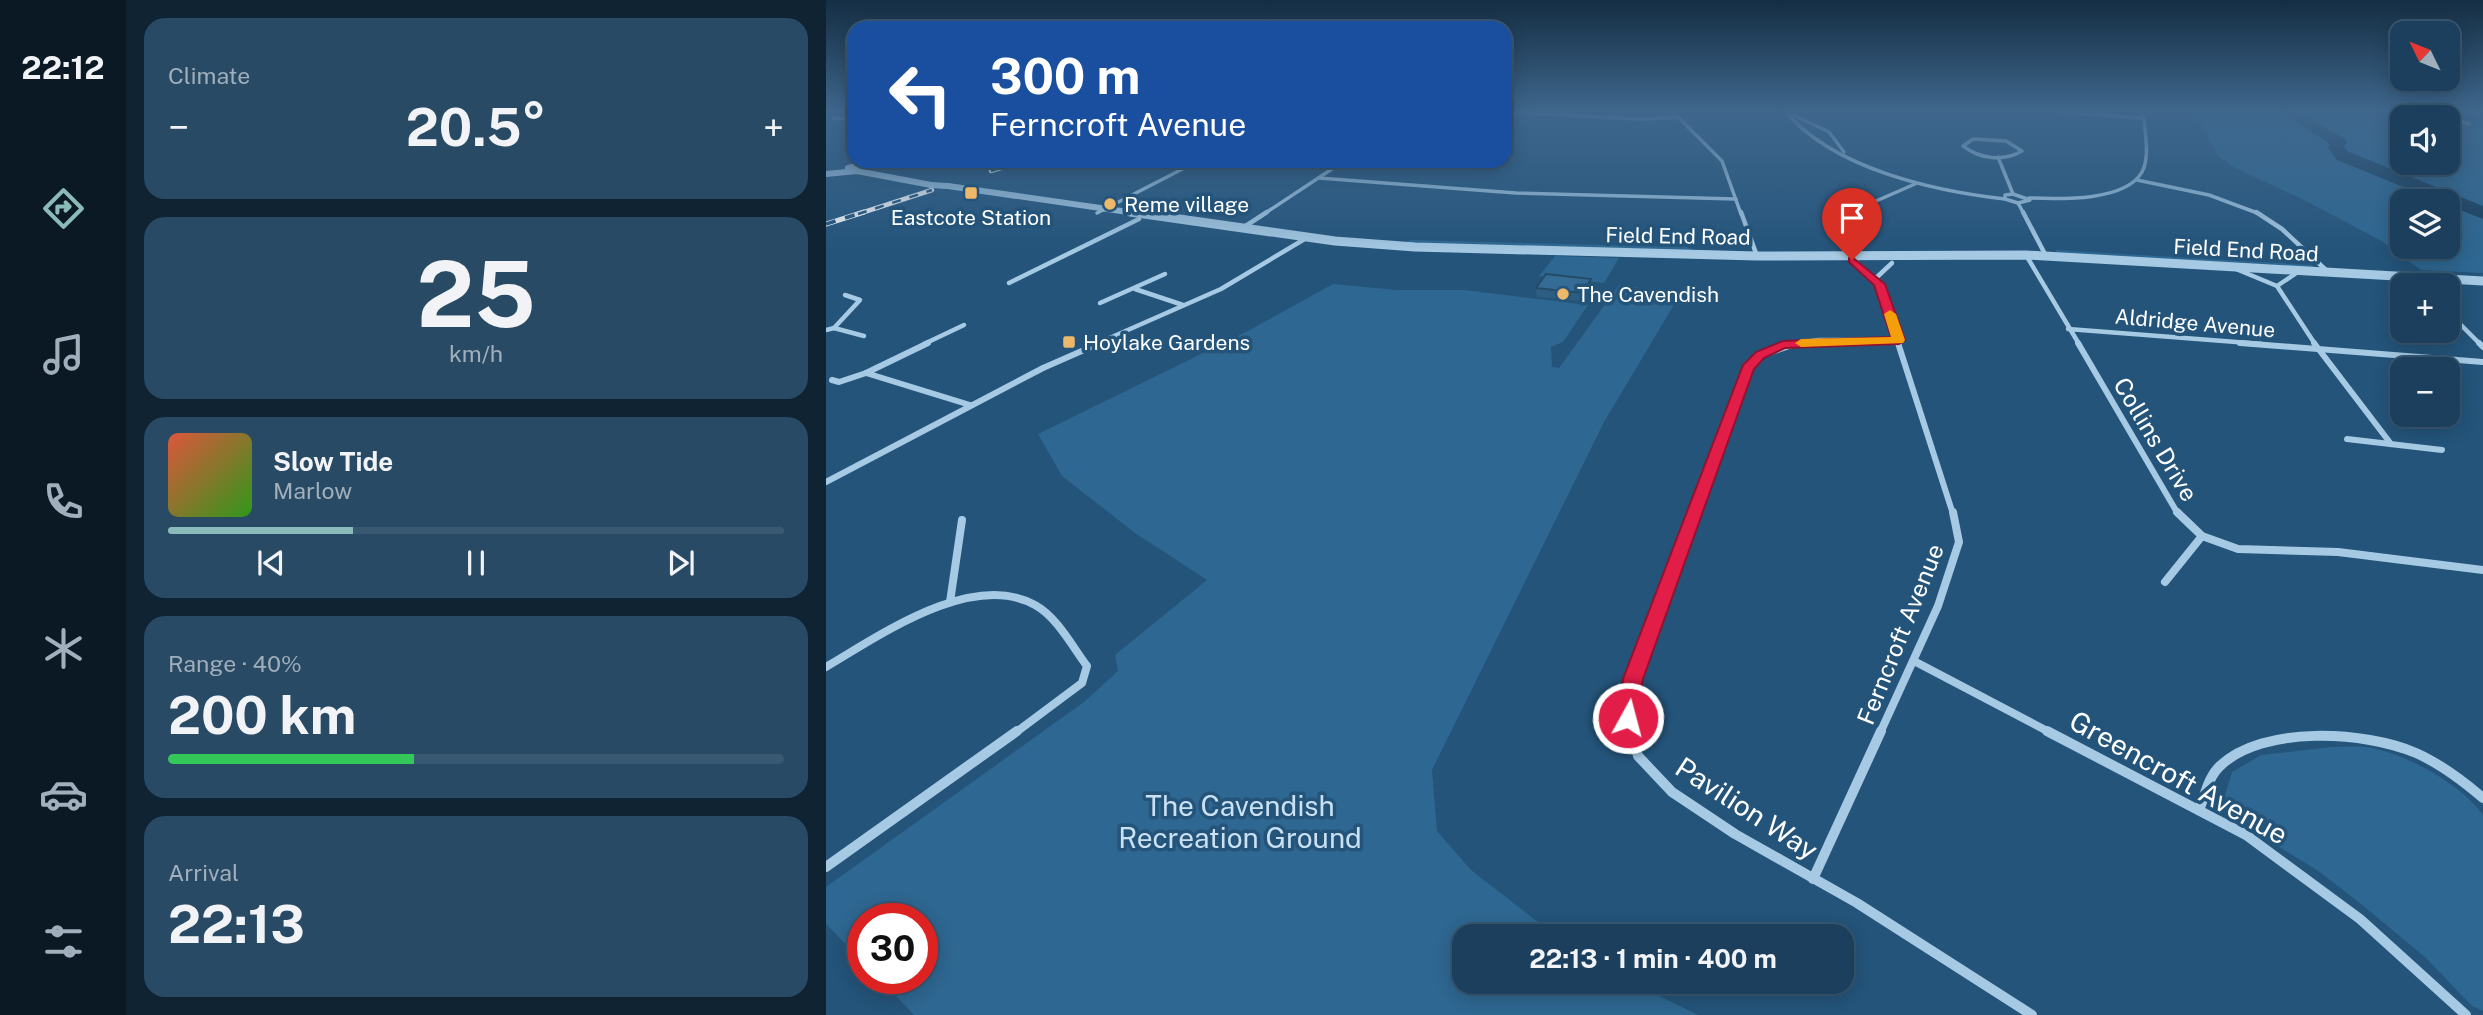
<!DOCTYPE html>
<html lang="en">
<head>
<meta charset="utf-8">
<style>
	body { margin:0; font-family:"Public Sans",sans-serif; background:#284a65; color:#f1f3f6; height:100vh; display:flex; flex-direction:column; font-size:26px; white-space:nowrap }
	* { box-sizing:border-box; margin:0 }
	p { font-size:23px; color:#a0afbb }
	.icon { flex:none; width:38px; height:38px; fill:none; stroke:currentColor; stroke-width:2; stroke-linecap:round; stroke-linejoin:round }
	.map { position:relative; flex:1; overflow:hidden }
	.drawer { display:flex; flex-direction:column; gap:18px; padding:18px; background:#0f2333; width:700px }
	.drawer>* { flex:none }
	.banner { position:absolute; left:21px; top:21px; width:665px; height:147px; border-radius:21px; box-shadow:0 4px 18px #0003,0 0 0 2px #395872; background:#1a4fa0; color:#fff; overflow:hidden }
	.needle { width:46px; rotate:313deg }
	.buttons { position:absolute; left:1564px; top:21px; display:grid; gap:14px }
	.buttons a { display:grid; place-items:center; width:70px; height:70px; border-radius:14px; background:#1b3f5c; box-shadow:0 4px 18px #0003,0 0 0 2px #395872; font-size:35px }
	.speed { position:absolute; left:21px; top:903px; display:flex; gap:14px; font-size:35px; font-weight:700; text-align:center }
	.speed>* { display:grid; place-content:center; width:91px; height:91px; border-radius:50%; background:#1b3f5c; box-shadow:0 4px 18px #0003,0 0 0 2px #395872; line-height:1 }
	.speed .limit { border:10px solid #d22; background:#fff; color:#111 }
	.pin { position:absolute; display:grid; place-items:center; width:60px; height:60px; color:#fff; margin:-72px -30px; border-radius:50% 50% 50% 0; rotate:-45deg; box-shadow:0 0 7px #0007 }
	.pin .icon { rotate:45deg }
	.me { position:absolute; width:77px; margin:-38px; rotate:7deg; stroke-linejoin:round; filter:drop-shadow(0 0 5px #0008) }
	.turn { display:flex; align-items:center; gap:24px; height:147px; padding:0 28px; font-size:32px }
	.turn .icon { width:91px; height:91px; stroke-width:2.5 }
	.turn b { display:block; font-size:49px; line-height:60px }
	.big { font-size:52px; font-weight:700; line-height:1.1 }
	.drawer .widget { flex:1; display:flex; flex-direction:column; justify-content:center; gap:10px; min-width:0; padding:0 24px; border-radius:21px; background:#284a65 }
	.drawer .dial { align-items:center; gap:0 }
	.dial b { font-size:91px; line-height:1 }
	.song { display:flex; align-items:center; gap:21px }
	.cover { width:84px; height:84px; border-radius:10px; background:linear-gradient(135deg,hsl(10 70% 55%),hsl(110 70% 35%)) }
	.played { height:7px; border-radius:4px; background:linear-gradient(90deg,#8bbbb9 30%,#395872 30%) }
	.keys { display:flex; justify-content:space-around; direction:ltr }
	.heat { display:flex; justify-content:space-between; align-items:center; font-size:38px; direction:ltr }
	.charge { height:10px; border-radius:5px; background:linear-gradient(90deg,#34c759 40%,#395872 0) }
	.trip { position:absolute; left:626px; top:924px; width:402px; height:70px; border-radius:21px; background:#1b3f5c; box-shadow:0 4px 18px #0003,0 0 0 2px #395872; font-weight:700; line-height:70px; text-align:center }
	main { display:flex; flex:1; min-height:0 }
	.tab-bar { display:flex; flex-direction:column; width:126px; justify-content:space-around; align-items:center; background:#0b1925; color:#a0afbb }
	.tab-bar .icon { width:49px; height:49px }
	.tab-bar .current { color:#8bbbb9 }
	.tab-bar b { font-size:32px; color:#f1f3f6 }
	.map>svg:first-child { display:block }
</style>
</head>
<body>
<main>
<nav class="tab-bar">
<b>22:12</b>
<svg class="icon current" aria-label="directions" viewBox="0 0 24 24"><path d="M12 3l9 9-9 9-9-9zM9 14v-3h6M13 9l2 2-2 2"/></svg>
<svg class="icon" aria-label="music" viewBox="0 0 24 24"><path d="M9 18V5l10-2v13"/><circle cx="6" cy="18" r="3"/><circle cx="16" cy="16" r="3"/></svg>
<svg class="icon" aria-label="phone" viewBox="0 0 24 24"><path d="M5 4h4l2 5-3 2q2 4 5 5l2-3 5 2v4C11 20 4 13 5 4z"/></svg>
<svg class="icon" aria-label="climate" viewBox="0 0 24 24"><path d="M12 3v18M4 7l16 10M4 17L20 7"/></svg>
<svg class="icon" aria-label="car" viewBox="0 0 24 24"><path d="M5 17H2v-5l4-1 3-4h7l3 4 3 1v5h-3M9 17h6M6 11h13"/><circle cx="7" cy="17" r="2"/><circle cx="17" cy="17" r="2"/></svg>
<svg class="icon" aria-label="filters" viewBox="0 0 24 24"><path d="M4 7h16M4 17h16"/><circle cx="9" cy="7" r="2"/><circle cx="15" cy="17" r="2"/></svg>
</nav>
<section class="drawer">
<div class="widget"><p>Climate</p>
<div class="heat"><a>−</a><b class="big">20.5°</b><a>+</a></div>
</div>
<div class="widget dial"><b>25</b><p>km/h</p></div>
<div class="widget">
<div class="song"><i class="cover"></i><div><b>Slow Tide</b><p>Marlow</p></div></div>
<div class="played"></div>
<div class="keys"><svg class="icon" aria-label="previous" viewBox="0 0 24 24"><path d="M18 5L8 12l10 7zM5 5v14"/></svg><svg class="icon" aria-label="pause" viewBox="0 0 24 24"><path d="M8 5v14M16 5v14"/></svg><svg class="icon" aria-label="next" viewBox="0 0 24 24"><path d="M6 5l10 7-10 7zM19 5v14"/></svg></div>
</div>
<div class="widget"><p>Range · 40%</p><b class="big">200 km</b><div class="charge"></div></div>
<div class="widget"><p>Arrival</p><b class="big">22:13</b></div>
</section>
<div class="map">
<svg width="1657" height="1015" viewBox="0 0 1657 1015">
	<rect width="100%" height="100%" fill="#24547a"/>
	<g fill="#2e6791" fill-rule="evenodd">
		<path d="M 1364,112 L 1543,112 L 1577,123 L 1577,163 L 1622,163 L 1622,125 L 1657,127 L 1657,273 L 1595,270 L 1554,240 L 1472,197 L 1409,168 L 1392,156 L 1376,125 ZM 1577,201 L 1622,201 L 1622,247 L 1577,247 Z"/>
		<path d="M 584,240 L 861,247 L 870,251 L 579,243 Z"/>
		<path d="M 1229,250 L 1486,265 L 1490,268 L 1232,253 Z"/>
		<path d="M 729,256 L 793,258 L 778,283 L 713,276 Z"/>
		<path d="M 507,284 L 571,290 L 638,290 L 762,305 L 737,342 L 725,347 L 726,367 L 733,368 L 793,285 L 855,293 L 778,422 L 606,770 L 611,831 L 645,870 L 730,936 L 639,936 L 639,982 L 805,982 L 872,1015 L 88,1015 L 53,978 L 96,978 L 96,919 L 37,919 L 37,962 L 0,924 L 0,887 L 258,702 L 292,671 L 289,655 L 381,580 L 309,533 L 236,476 L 212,434 L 422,331 Z"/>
		<path d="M 1505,747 C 1519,747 1536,745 1550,749 C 1584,756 1637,786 1657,815 L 1657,1011 L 1646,1006 L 1600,958 L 1535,904 L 1491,870 L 1407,819 L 1398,798 L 1406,772 L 1435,755 Z"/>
	</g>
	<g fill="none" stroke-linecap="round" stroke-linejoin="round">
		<path fill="#183d5a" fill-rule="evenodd" d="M 1455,112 L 1472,112 L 1519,139 L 1521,142 L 1518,147 L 1523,152 L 1657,206 L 1657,219 L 1622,205 L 1622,201 L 1612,201 L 1511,160 L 1502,148 L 1504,144 Z"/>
		<g stroke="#a6cae4" stroke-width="3.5">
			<path d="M 683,112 L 815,119 L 852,117"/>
			<path d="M 847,112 L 896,161 L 915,214"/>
			<path d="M 960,112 C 1008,169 1108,191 1179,199"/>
			<path d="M 961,112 L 1003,132 L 1018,152"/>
			<path d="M 1237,112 L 1318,118"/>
			<path d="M 1607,112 L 1643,124"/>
			<path d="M 7,118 L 28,119"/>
			<path d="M 1147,139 L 1180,141 L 1196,151 C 1177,162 1154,159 1137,146 Z"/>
			<path d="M 1172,157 L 1187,194"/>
			<path d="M 493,178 L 690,193 L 910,199"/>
			<path d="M 1311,180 L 1383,195 L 1434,214"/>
			<path d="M 1187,194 L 1204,200 L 1192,203 L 1179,199 L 1179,195 Z"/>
			<path d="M 1203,198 C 1233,199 1299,202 1316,172 C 1324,157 1319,134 1318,118 L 1315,112"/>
			<path d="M 1050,201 L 1089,184"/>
			<path d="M 1192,203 L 1198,214"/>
			<path d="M 271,213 L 372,161"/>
			<path d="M 438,214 L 518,161"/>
		</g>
		<g stroke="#a6cae4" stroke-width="4.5">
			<path d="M 915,212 L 931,256"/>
			<path d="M 1197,212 L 1220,256"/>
			<path d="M 1430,212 L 1456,229 L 1501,271"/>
			<path d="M 418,227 L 441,212"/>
			<path d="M 1200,255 L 1253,344"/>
			<path d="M 1024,256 L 1053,284 L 1073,344"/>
			<path d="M 1410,269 L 1451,286 L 1489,344"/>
			<path d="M 1050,278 L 1066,263"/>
			<path d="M 183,283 L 313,219"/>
			<path d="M 1451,286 L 1469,274 L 1468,270"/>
			<path d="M 309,289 L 357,305"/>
			<path d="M 274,303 L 339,274"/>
			<path d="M 1634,324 L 1654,344"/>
			<path d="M 8,328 L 34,300 L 19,295"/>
			<path d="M 1242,329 L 1436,344"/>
			<path d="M 0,330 L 8,328 L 38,336"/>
			<path d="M 98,344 L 138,325"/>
			<path d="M 270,344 L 395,289 L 482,237"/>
			<path d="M 965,344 L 993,340 L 1073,340"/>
		</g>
		<g stroke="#a6cae4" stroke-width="6">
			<path d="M 102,343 L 40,373 L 144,405"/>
			<path d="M 1072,343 L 1127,514"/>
			<path d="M 1252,343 L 1352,514"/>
			<path d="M 1414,343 L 1657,362"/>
			<path d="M 1488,343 L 1565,444"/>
			<path d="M 1653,343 L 1657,347"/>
			<path d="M 6,380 L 13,382 L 40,373"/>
			<path d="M 1521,439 L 1616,450"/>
			<path d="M 0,482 L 217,368 L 274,343"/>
			<path d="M 868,514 L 922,367 L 937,355 L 972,343"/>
		</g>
		<g stroke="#a6cae4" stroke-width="8">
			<path d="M 1351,512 L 1376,536 L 1412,549 L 1512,552 L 1657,570"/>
			<path d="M 1339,582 L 1376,536"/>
			<path d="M 124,602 L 136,520"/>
			<path d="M 1088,661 L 1225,733"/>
			<path d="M 0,667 C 53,636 146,570 209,605 C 231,617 246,646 261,666 L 256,683 L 189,733"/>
			<path d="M 806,733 C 793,685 850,563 869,512"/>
			<path d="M 1054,733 L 1112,606 L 1133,542 L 1127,512"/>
		</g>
		<g stroke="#a6cae4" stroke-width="10">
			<path d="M 805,731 L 812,756 L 846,792 L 909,834 L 1031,903 L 1206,1015"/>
			<path d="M 1221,731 L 1420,835 L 1534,919 L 1640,1015"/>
			<path d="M 1373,810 C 1379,796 1382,777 1394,766 C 1437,725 1539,731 1590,753 C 1615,764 1636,780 1657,798"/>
			<path d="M 0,867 L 191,731"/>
			<path d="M 987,879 L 1055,731"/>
		</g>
		<g stroke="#a6cae4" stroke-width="6">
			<path d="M 22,168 L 45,161"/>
			<path d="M 0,174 L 31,171 L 105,185"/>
			<path d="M 122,186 L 316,214"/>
		</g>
		<path stroke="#a6cae4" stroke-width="9" d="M 304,212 L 509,241 L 589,247 L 931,256 L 1200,255 L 1657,281"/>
		<g stroke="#fff" stroke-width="4.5">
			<g id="rail-far1">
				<path d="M 165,171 L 198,161"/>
				<path d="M 32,214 L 106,190"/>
			</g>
		</g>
		<g stroke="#fff" stroke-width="5">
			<path id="rail" d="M 0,224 L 38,212"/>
		</g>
		<use href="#rail-far1" stroke="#24547a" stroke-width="2.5" stroke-dasharray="9" stroke-linecap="butt"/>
		<use href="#rail" stroke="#24547a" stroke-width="3.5" stroke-dasharray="10" stroke-linecap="butt"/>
		<path stroke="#a6cae4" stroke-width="6" d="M 105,185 L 122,186"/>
	</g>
	<path fill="#2d5d81" d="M 765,279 L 765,287 L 756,301 L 711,297 L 710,288 Z"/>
	<path fill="#244c69" d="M 765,279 L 765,287 L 756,301 L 756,293 Z"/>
	<path fill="#346c96" stroke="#244c69" stroke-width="2" d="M 720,274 L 765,279 L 756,293 L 710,288 Z"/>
	<linearGradient id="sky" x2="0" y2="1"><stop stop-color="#142e43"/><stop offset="0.44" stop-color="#3f678d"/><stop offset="1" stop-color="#3f678d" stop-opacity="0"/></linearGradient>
	<rect width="1657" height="254" fill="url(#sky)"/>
	<path fill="#e11d48" stroke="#92132f" stroke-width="2" d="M 1026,257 L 1059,284 L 1079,340 L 1073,344 L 959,348 L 938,358 L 928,369 L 817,679 L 810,724 L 802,726 L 795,724 L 792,718 L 797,679 L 917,365 L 930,352 L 957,341 L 1065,337 L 1048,285 L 1023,262 L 1023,258 Z"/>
	<path fill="#f59e0b" d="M 1064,310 L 1070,314 L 1079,340 L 1077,343 L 975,347 L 969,343 L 975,339 L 1065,337 L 1058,314 Z"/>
	<g fill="#eeb86a" stroke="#24547a" stroke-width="2.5">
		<rect x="138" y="186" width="14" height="14" rx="3.5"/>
		<circle cx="284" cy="204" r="7"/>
		<circle cx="737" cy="294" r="7"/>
		<rect x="236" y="335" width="14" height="14" rx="3.5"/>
	</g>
	<g text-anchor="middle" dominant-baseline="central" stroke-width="7" stroke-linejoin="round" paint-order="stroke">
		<g font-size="21" fill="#fff" stroke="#24547a" text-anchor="start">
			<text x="298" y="204">Reme village</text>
			<text x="145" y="217" text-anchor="middle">Eastcote Station</text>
			<text x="751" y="294">The Cavendish</text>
			<text x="257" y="342">Hoylake Gardens</text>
		</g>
		<g font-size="21" fill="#fff" stroke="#24547a">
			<text transform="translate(852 236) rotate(1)">Field End Road</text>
			<text transform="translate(1420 250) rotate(3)">Field End Road</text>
			<text transform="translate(1369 323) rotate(5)">Aldridge Avenue</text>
		</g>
		<g font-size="24" fill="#fff" stroke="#24547a">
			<text transform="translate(1330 439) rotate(59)">Collins Drive</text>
			<text transform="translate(1074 634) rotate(-68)">Ferncroft Avenue</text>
		</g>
		<g font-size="28" fill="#fff" stroke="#24547a">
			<text transform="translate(1353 777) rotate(29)">Greencroft Avenue</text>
			<text transform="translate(921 808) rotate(33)">Pavilion Way</text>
		</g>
		<g font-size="28" fill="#c9e1f3" stroke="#24547a">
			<text x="414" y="805">The Cavendish<tspan x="414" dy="32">Recreation Ground</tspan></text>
		</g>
	</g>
</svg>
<div class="buttons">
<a><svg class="needle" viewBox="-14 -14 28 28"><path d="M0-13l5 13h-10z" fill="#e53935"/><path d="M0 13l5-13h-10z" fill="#a0afbb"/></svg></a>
<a><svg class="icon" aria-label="sound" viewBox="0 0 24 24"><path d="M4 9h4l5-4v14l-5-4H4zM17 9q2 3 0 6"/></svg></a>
<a><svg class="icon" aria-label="layers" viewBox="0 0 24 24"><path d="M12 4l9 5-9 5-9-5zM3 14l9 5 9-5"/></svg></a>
<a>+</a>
<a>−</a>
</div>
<div class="speed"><div class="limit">30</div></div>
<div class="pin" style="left:1026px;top:260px;background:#d93025"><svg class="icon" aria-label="arrive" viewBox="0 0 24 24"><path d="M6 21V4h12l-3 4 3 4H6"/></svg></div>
<svg class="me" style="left:802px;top:718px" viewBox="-20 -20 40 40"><circle r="17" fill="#e11d48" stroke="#fff" stroke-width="3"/><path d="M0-11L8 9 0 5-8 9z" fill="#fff"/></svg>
<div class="trip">22:13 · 1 min · 400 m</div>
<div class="banner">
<div class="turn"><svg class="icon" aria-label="left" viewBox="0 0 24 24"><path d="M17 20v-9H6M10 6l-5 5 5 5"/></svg><div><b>300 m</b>Ferncroft Avenue</div></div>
</div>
</div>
</main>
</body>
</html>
